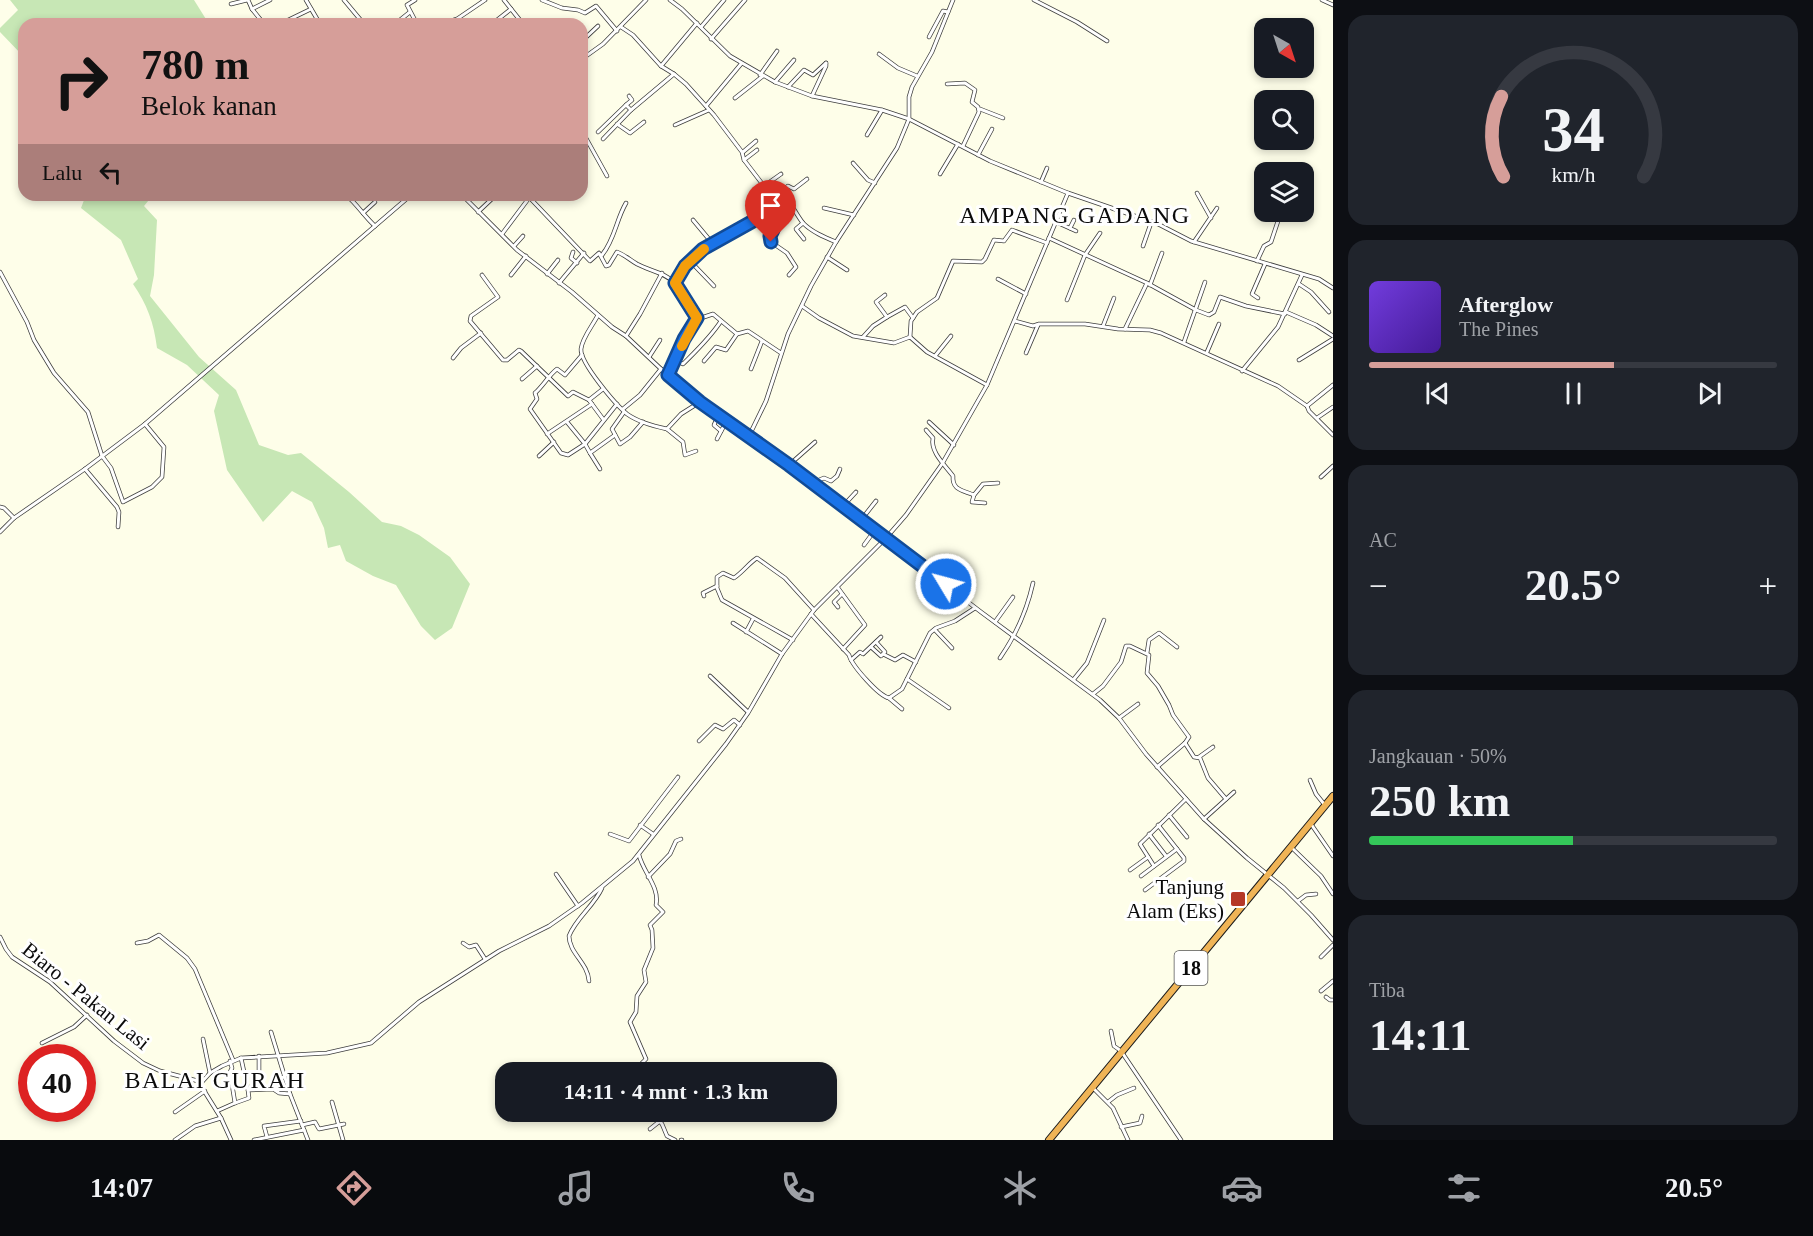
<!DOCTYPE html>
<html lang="id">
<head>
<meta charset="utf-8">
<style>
	body { margin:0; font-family:"Times New Roman",serif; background:#20242c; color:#f1f3f6; height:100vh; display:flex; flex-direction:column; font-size:22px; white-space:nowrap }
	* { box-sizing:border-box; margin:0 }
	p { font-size:20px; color:#9ea1a6 }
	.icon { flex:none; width:33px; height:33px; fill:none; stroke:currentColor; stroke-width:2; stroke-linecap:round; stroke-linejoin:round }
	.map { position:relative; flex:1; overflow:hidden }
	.side { display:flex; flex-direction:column; gap:15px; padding:15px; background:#0d0f14; width:480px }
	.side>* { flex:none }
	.banner { position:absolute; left:18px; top:18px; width:570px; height:183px; border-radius:18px; box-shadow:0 3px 9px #0003; background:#d69e99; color:#111; overflow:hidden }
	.needle { width:39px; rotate:141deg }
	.controls { position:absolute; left:1254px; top:18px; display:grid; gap:12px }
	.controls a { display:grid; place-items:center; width:60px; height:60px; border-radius:12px; background:#171b24; box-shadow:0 3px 9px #0003; font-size:30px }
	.speed { position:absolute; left:18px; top:1044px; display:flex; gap:12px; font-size:30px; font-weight:700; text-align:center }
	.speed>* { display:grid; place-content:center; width:78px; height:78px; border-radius:50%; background:#171b24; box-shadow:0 3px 9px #0003; line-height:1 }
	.speed .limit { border:9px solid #d22; background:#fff; color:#111 }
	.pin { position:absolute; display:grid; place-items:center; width:51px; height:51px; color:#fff; margin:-62px -26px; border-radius:50% 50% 50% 0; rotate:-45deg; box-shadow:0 0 6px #0007 }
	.pin .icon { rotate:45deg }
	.me { position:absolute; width:66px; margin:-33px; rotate:307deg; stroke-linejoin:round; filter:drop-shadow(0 0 4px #0008) }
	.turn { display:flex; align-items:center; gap:21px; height:126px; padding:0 24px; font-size:27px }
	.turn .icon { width:78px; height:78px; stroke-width:2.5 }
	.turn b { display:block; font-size:42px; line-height:51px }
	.then { display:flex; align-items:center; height:57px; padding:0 24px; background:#0003; gap:12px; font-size:22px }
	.big { font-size:45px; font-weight:800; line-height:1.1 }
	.side .widget { flex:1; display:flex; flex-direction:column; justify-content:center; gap:9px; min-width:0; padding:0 21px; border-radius:18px; background:#20242c }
	.side .dial { align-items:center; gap:0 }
	.dial svg { height:156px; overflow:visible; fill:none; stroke:#363941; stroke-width:7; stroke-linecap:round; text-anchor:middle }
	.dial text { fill:#f1f3f6; stroke:none }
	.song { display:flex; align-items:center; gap:18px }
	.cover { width:72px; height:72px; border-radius:9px; background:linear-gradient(135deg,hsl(260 70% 55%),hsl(260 70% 35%)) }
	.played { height:6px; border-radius:3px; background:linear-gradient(90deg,#d69e99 60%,#363941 60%) }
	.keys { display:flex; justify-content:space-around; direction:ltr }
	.heat { display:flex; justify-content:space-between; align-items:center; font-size:33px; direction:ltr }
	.charge { height:9px; border-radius:4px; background:linear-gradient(90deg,#34c759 50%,#363941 0) }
	.trip { position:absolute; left:495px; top:1062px; width:342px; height:60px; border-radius:18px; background:#171b24; box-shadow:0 3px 9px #0003; font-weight:800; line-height:60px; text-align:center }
	.menu { display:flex; height:96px; justify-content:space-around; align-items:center; background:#090b0e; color:#9ea1a6 }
	.menu .icon { width:42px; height:42px }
	.menu .active { color:#d69e99 }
	.menu b { font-size:27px; color:#f1f3f6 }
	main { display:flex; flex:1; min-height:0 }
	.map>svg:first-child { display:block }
</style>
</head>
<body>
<main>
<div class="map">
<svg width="1333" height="1140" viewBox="0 0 1333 1140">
	<rect width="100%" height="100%" fill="#fefee9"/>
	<g fill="#c7e7b5">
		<path d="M 10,0 L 194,0 L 209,24 L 24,24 L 24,57 L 0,32 L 0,28 L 18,10 Z"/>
		<path d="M 86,195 L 153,195 L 144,206 L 157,220 L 154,275 L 150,296 L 199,357 L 236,390 L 259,445 L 288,455 L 301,453 L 349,492 L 382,522 L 401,526 L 419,535 L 450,557 L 470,584 L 452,628 L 435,640 L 421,626 L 396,585 L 373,576 L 346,561 L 340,545 L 328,548 L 324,528 L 312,502 L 292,491 L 263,522 L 227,470 L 214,411 L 219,395 L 187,365 L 157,348 C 154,323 147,304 133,284 L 138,279 L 121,240 L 81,208 Z"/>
	</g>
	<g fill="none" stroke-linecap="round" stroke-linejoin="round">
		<g stroke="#3e3e3e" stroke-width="4.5">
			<g id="minor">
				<path d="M 248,0 L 252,9 L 264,24"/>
				<path d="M 306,0 L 320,24"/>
				<path d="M 344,0 L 364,24"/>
				<path d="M 415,0 L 407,5 L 417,24"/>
				<path d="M 504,0 L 523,24"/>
				<path d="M 542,0 L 562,8 L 578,10 L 585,13 L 596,6 L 617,31"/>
				<path d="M 670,0 L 682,9 L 730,56 L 775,82 L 812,96 L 882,110 L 909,119 L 990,161 L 1068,193 L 1158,224 L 1191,241 L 1319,279 L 1333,288"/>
				<path d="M 1034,0 L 1077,22 L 1107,41"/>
				<path d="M 1322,0 L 1333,5"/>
				<path d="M 231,4 L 247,0"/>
				<path d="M 252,9 L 270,0"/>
				<path d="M 280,24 L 311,9"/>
				<path d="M 395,24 L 410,12"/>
				<path d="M 442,24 L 457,19 L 485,0"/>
				<path d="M 492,24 L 511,9"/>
				<path d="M 621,27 L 633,35 L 661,66 L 674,74 L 686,84 L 714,115 L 742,152 L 744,160 L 767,190"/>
				<path d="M 701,27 L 724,0"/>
				<path d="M 929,37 L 943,11 L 948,12"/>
				<path d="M 711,39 L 745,0"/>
				<path d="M 582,41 L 598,26"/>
				<path d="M 879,54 L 898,68 L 917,76"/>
				<path d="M 582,59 L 603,44 L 646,0"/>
				<path d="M 661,66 L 697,23"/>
				<path d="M 760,75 L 777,51"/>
				<path d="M 775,82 L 794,60"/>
				<path d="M 947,84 L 965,83 L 975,90 L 972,102 L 978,107 L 979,112 L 963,146"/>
				<path d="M 788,87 L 804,70 L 813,75 L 826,63"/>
				<path d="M 812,96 L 826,66 L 826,63"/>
				<path d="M 735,98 L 763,76"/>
				<path d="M 626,105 L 632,100 L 629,96"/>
				<path d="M 706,106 L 741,64"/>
				<path d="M 980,109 L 1003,118"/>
				<path d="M 617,124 L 630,133 L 644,122"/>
				<path d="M 675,125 L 709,110"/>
				<path d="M 582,131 L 607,176"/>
				<path d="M 598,132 L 626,105 L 631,110"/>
				<path d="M 867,135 L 882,110"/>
				<path d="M 603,139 L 631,110 L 674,74"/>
				<path d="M 743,152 L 756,141"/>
				<path d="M 978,155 L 992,129"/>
				<path d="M 744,160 L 757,150"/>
				<path d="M 853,163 L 868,180 L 875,183"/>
				<path d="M 940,174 L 958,144"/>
				<path d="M 1041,182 L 1047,168"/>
				<path d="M 764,186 L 781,174"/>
				<path d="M 781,192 L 788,186 L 794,189 L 807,179"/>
				<path d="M 1197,193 L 1211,218"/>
				<path d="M 346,195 C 357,204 364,216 375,226"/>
				<path d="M 462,195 L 517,250 L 572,292 L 612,327 L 626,336 L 677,384 L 789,465 L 981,612 L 1100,700 L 1119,718 L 1146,754 L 1204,819 L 1247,858 L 1284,888 L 1311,915 L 1333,940"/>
				<path d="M 527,195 L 590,261 L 599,253 L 606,266 L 609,265 L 617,252 C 625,255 630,260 637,264 C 650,271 664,272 675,283 C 685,294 688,309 698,319 L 713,314 L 737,334 L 748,331 L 781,353"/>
				<path d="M 824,208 L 854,215"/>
				<path d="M 478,212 L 496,195"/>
				<path d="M 363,213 L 375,202"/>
				<path d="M 693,220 L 713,244"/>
				<path d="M 755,220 L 764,219 L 773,230 L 771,233 L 771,242 L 787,253 L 796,267 L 789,275"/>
				<path d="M 1056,222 L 1076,231"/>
				<path d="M 803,223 L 796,229 L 804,239"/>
				<path d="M 1070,228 L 1074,220"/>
				<path d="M 502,234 L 529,198"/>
				<path d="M 1049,238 L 1147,283 L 1196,310 L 1209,315 L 1214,312 L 1220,297 L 1246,306 L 1285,314"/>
				<path d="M 1194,242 L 1217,208"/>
				<path d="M 514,246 L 523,236"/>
				<path d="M 1143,246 L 1151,223"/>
				<path d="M 573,252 L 571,258 L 577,263"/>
				<path d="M 602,255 C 615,239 616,220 626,203"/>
				<path d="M 827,257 L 847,270"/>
				<path d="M 690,261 L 714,286"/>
				<path d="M 1257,261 L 1264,246 L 1271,242 L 1280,215"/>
				<path d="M 0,272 L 27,322 L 34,340 L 54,373 L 88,412 L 102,456 L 111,468 L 123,502 L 152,487 L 162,477 L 164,447 L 145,424"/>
				<path d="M 547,274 L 558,260"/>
				<path d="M 482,275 L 498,297 L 471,316 L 470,321 L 503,360 L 507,360 L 519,350 L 521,351 L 568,396 L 573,392 L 589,400 L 603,419"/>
				<path d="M 511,275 L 526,256"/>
				<path d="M 998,279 L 1026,294"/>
				<path d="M 559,283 L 584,253"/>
				<path d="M 675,283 L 685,266 L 703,249 L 755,220 L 752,207 L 767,190 L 772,187 C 786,190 794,212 803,223 C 812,232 824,237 836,242"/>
				<path d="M 1299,284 L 1311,292 L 1329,312"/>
				<path d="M 1150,285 L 1162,253"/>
				<path d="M 1258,298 L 1252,294 L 1265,264"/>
				<path d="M 1067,300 L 1085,255 L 1100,233"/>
				<path d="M 802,306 L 819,318 L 853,336 L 894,343 L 910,337 L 927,352 L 987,385"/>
				<path d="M 1286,312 L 1316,325 L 1333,336"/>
				<path d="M 598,315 C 593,325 582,338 581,349 C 580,363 616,405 627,414 C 638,422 653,426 667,429 L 681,414 L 700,402"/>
				<path d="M 887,317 L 905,307 L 913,318"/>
				<path d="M 1015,321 L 1033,326 L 1039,324 L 1085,324 L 1118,329 L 1150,330 L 1161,333 L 1278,386 L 1307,406 L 1309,411 L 1333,435"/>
				<path d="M 1103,326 L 1114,298"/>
				<path d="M 1125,329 L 1147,283"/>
				<path d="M 626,336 L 640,314 L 662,273"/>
				<path d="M 863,337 L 873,326 L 887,317 L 876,302 L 885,295"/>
				<path d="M 910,337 L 911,321 L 917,312 L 937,298 L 953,261 L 982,262 L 985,259 L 994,240 L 1004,241 L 1012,230 L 1047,243"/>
				<path d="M 1184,342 L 1205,282"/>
				<path d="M 1207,352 L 1219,324"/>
				<path d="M 1026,353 L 1038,325"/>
				<path d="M 582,355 L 565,375 L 557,369 C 549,375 543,386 535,393 L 537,399 L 530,409 L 561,453 L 568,455 L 585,444 L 617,404"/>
				<path d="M 935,356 L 951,336"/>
				<path d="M 649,357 L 660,340"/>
				<path d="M 453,358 L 461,348 L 481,333"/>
				<path d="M 674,360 L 683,364 C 697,350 710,338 721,321"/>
				<path d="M 1299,360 L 1333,339"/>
				<path d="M 704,361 L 716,347 L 726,350 L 737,334"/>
				<path d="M 751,369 L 762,341"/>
				<path d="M 1242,371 L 1278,327 L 1302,275"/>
				<path d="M 668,375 L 684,339 L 697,318"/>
				<path d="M 522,379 L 537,366"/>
				<path d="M 589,400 L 603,389"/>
				<path d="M 1307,406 L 1333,385"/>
				<path d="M 623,409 L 640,395 L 661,369"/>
				<path d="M 624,412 L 612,429 L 620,444 L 630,437 L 643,422"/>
				<path d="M 719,414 L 714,425 L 721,431"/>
				<path d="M 1317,418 L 1333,407"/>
				<path d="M 567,422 L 585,444 L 590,453 L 615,435"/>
				<path d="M 929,422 L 954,445"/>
				<path d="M 667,429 L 683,442 L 685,455 L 696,451"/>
				<path d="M 926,430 L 933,438 C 930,452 945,465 953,476 C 952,490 962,490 974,495 L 983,484 L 998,483"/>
				<path d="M 547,434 L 592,404"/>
				<path d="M 749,436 L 766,401 L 788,334 L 811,286 L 836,242 L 897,148 L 909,119 L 909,97 L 912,87 L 932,52 L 953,0"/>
				<path d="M 717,439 L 727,420"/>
				<path d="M 590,453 L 600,469"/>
				<path d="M 539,456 L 554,442"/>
				<path d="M 789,465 L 815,442"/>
				<path d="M 85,469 L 117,507 L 119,512 L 118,527"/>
				<path d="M 1321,477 L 1333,466"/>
				<path d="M 812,483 L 824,478 L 831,481 L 837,476 L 840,469"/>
				<path d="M 974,495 L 972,502 L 985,503"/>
				<path d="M 843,506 L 856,492"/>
				<path d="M 0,507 L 4,508 L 14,518"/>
				<path d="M 861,520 L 876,501"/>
				<path d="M 0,532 L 14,518 L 85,469 L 145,424 L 411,195"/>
				<path d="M 864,545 L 875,530"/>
				<path d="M 838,588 L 865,625 L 843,649"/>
				<path d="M 704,596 L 703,593 L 717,586"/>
				<path d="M 838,607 L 834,602 L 842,594"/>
				<path d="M 811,614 L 849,655 C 852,666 879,696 889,698 L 902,689 L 930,633 L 936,628 L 955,621 L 975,608"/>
				<path d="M 995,622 L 1013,597"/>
				<path d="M 733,623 L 782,654"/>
				<path d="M 935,630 L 952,648"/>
				<path d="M 746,632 L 753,619"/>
				<path d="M 793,640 L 722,600 L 717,588 L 717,577 L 723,573 L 734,578 C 743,572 750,562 757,558 L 785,578 L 814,610"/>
				<path d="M 876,642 L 885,652 L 883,654"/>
				<path d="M 871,647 L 881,656 L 883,654 L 895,660 L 903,655 L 916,662"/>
				<path d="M 1147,653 L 1149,640 L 1159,633 L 1177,647"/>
				<path d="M 1000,658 C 1016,635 1027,610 1033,583"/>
				<path d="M 851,660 L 860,652 L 863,654 L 881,637"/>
				<path d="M 710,676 L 748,712"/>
				<path d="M 907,679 L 949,708"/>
				<path d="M 1074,679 L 1087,663 L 1104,620"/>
				<path d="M 1093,694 L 1103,686 L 1121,662 L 1126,646 L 1130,646 L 1149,655 L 1147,673 L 1158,686 L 1169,705 L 1173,715 L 1189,737 L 1185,743 L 1157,767"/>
				<path d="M 889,698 L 902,709"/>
				<path d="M 1119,718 L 1138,704"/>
				<path d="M 699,741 L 715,725 L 723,729 L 734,720 L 740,725"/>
				<path d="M 1185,743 L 1194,757 L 1200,758 L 1208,778 L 1226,799"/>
				<path d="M 1199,757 L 1213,747"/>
				<path d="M 1310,780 L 1316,794 L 1324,804"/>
				<path d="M 1169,815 L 1187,837"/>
				<path d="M 1204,819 L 1234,792"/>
				<path d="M 1311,824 L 1333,856"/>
				<path d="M 640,825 L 653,834"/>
				<path d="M 610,834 L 629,841 L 678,777"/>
				<path d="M 1149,834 L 1166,856"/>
				<path d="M 1291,847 L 1321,876 L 1333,894"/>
				<path d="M 639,855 C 643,872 660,887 656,905 L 663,912 L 650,925 L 652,930 L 653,948 L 644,970 L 646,982 L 637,996 L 636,1012 L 630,1022 L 646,1059 L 639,1066 L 643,1072"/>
				<path d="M 1154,866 L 1140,844 L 1186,799"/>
				<path d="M 1130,870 L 1148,857"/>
				<path d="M 556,874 L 578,906"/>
				<path d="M 1141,876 L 1177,849"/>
				<path d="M 648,877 L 670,854 L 676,841 L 681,839"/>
				<path d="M 1145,890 L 1184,861 L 1184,858 L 1158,825"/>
				<path d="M 1298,901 L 1306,895 L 1316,894"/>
				<path d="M 0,937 L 6,949 L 12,957 L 50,982 L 114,1041 L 143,1063 L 160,1071 L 198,1081 L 221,1118 L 231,1140"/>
				<path d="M 137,943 L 148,941 L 159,935 L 187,958 L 195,969 L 233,1060"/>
				<path d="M 463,943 L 469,947 L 476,945 L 485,959"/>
				<path d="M 1321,957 L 1333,945"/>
				<path d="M 589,981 C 588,963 569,953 569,936 C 576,918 594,906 602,888"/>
				<path d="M 1321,991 L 1333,981"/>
				<path d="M 1326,997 L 1330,1000 L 1333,1000"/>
				<path d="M 1111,1031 L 1114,1046 L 1121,1051 L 1181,1140"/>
				<path d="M 271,1032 L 290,1094 L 308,1140"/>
				<path d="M 203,1039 L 210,1073"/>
				<path d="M 42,1043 L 74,1027 L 87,1015"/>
				<path d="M 241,1058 L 248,1090 L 273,1089 L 279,1093 L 290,1094"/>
				<path d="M 632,1072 L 639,1066"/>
				<path d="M 259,1074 L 259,1056"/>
				<path d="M 273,1079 L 285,1077"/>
				<path d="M 201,1083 L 210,1073 L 222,1066 L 241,1058 L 327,1053 L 371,1043 L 419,1002 L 499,951 L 549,926 L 582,903 L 633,861 L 726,744 L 748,713 L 782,654 L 814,610 L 886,538 L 906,515 L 942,464 L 987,385 L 1068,193"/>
				<path d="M 1093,1088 L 1113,1108 L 1128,1140"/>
				<path d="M 332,1102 L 343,1140"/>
				<path d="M 1108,1102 L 1117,1095 L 1134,1088"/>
				<path d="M 235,1103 L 249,1098 L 248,1090"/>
				<path d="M 217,1111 L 235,1103 L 230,1072 L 232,1068 L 230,1061"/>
				<path d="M 175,1112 L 205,1091"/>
				<path d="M 651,1112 L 662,1124 L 667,1136 L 675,1140"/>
				<path d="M 302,1125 L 315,1122 L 319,1129 L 344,1124"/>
				<path d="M 1121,1127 L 1140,1123 L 1142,1116"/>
				<path d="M 650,1129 L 660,1121"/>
				<path d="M 267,1137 L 264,1126 L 301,1121"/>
				<path d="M 175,1140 L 195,1126 L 221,1118"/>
				<path d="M 254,1140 L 304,1130"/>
				<path d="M 681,1140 L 682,1140"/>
			</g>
		</g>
		<g stroke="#1c1c1c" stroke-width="8">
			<path id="highway" d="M 1049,1140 L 1333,796"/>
		</g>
		<use href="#minor" stroke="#fff" stroke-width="3"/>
		<use href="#highway" stroke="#f0b456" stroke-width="6"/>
	</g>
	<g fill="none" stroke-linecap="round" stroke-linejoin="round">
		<g stroke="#114b97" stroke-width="15">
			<path id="route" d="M 771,242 L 770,236 L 773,230 L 764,219 L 755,220 L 703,249 L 685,266 L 675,283 L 697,318 L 684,339 L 668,375 L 700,402 L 789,465 L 946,584"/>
		</g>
		<use href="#route" stroke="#1a73e8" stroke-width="10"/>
		<path stroke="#f59e0b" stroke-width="10" d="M 682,346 L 697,318 L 675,283 L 685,266 L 704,249"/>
	</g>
	<rect fill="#b53728" stroke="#fff" stroke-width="2" x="1230" y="891" width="16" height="16" rx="3"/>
	<g text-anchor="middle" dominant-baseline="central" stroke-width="6" stroke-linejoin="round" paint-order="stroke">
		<rect fill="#fff" stroke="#545454" stroke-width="1.5" x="1174.5" y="951" width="33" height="34" rx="4.5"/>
		<g font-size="20" font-weight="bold" fill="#0b0b0b">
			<text x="1191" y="968">18</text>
		</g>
		<g font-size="21" fill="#0b0b0b" stroke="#fff" text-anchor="end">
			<text x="1224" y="887">Tanjung<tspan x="1224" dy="24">Alam (Eks)</tspan></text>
		</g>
		<g font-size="21" fill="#0b0b0b" stroke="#fff">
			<text transform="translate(86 996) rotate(39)">Biaro - Pakan Lasi</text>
		</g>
		<g font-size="24" letter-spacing="1.5" fill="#0b0b0b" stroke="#fff">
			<text x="1075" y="215">AMPANG GADANG</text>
			<text x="215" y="1080">BALAI GURAH</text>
		</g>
	</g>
</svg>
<div class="controls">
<a><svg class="needle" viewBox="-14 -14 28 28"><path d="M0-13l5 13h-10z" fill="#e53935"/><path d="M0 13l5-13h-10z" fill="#9ea1a6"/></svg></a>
<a><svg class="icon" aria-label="search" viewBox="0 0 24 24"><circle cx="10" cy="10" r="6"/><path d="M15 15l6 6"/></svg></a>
<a><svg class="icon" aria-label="layers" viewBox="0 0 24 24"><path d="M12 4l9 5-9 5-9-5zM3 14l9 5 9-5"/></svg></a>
</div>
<div class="speed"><div class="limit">40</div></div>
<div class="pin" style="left:771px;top:242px;background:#d93025"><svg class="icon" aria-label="arrive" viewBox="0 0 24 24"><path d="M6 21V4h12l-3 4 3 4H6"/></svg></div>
<svg class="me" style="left:946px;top:584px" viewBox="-20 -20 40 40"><circle r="17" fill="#1a73e8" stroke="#fff" stroke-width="3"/><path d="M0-11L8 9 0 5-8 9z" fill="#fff"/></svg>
<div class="trip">14:11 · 4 mnt · 1.3 km</div>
<div class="banner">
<div class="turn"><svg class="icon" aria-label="right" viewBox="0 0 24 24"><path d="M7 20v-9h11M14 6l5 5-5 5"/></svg><div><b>780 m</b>Belok kanan</div></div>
<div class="then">Lalu<svg class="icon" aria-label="left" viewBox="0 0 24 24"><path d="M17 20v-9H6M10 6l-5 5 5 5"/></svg></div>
</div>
</div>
<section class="side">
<div class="widget dial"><svg viewBox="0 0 100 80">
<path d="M14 69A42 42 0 1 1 86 69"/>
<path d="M14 69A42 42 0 0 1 13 28" stroke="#d69e99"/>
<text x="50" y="56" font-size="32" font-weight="700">34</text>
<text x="50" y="72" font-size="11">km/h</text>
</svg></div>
<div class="widget">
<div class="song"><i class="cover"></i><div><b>Afterglow</b><p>The Pines</p></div></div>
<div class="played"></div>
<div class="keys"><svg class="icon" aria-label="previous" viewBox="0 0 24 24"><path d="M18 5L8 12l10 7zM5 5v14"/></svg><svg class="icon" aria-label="pause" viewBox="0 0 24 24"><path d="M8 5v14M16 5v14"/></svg><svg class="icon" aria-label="next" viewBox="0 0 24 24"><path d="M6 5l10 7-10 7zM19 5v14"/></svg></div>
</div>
<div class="widget"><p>AC</p>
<div class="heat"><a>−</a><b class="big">20.5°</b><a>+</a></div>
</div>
<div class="widget"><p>Jangkauan · 50%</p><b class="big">250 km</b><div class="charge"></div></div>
<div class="widget"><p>Tiba</p><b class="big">14:11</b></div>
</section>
</main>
<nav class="menu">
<b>14:07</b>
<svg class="icon active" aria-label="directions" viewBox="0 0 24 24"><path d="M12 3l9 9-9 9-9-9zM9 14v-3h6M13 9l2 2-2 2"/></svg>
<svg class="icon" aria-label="music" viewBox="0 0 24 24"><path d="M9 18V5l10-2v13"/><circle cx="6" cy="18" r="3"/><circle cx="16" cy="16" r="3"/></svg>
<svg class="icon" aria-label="phone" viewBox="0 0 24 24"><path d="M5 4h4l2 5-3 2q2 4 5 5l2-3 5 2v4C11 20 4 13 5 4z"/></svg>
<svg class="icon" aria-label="climate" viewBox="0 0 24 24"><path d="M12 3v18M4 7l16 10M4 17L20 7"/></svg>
<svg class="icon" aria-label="car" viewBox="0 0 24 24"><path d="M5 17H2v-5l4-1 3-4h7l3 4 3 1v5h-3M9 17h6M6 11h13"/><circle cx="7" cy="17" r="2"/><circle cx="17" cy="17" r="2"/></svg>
<svg class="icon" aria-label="filters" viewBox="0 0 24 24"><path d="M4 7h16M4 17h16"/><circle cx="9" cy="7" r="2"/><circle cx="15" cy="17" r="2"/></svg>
<b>20.5°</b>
</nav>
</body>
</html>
